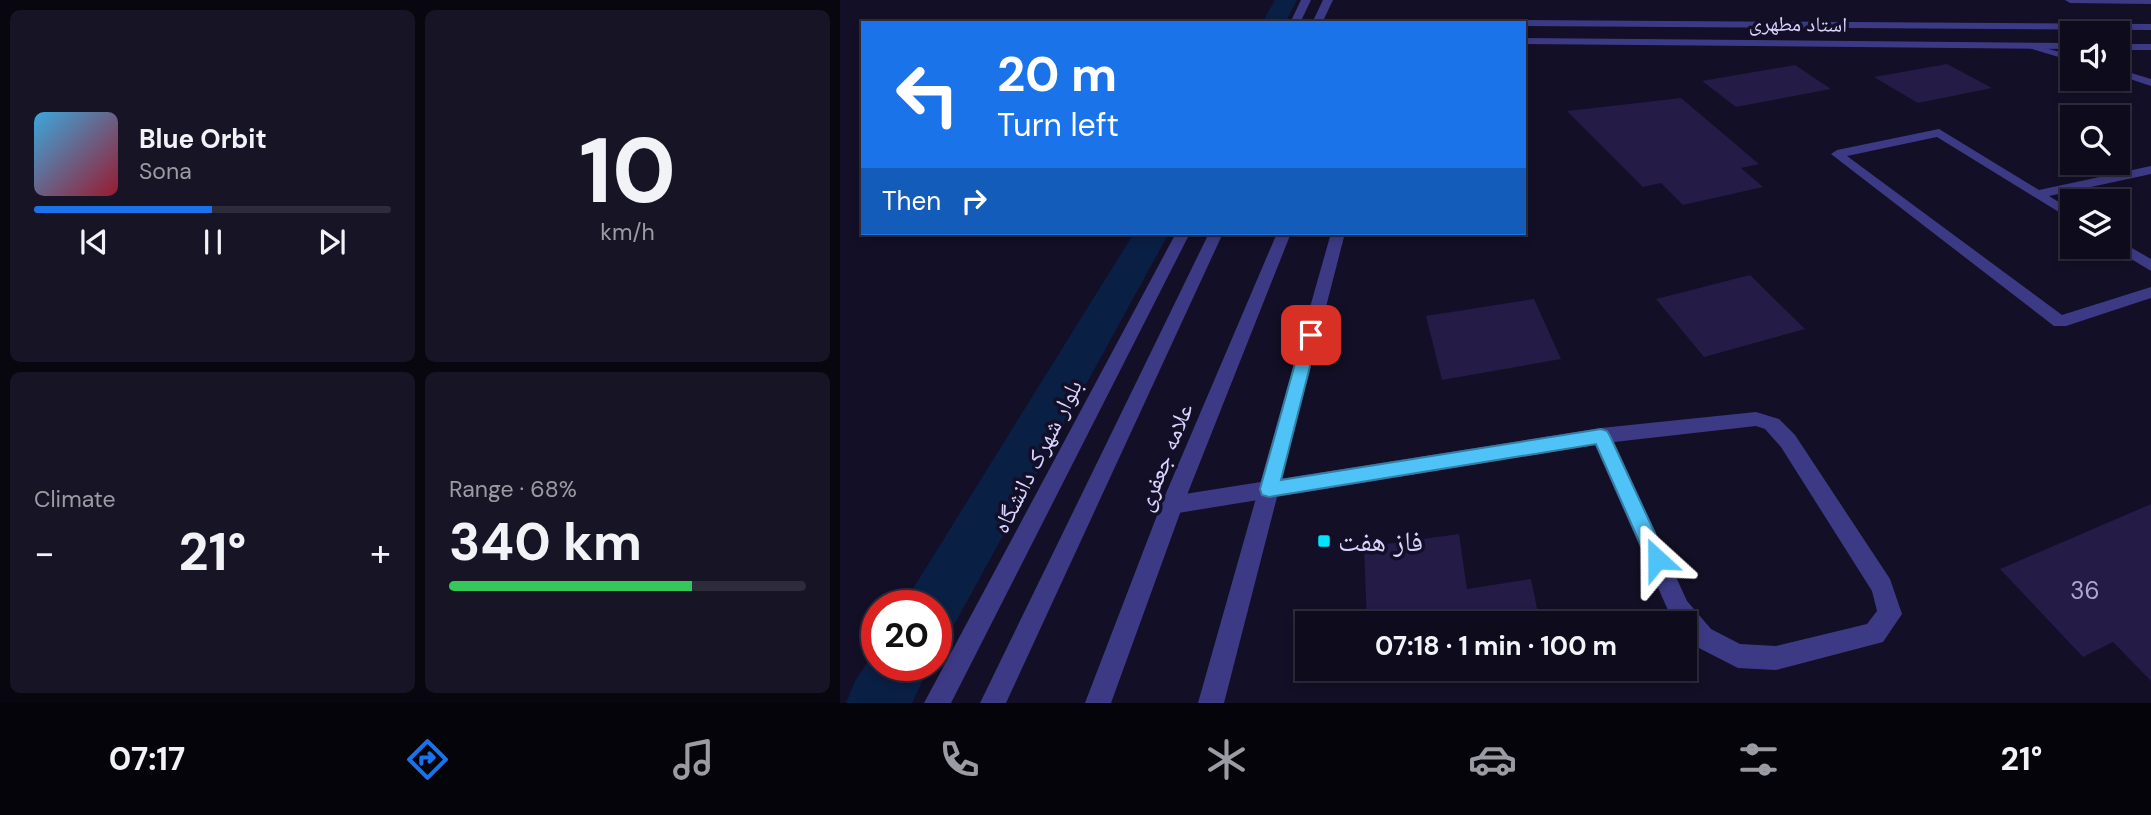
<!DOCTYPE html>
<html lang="en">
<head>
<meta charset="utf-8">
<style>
	body { margin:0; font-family:"DM Sans","Noto Naskh Arabic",sans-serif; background:#171425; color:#f1f3f6; height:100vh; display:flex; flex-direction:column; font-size:26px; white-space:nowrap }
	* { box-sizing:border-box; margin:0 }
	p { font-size:23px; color:#9b9ba3 }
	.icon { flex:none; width:38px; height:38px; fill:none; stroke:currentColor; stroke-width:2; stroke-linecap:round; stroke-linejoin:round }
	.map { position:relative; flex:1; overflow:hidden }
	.drawer { display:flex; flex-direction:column; gap:10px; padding:10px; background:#08060f; width:840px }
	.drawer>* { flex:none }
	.guide { position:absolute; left:21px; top:21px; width:665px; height:214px; border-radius:0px; box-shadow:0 4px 10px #0003,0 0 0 2px #2e2b3b; background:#1a73e8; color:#fff; overflow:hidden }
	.fabs { position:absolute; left:1220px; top:21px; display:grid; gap:14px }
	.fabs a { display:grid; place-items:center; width:70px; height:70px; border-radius:0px; background:#0e0b1c; box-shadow:0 4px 10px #0003,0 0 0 2px #2e2b3b; font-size:35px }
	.speed { position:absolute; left:21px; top:590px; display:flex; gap:14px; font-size:35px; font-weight:700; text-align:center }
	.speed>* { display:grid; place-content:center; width:91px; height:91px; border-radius:50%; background:#0e0b1c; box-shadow:0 4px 10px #0003,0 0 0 2px #2e2b3b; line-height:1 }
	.speed .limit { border:10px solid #d22; background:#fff; color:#111 }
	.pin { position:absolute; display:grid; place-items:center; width:60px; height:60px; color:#fff; margin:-30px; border-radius:14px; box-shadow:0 4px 10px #0006 }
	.me { position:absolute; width:77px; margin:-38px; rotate:336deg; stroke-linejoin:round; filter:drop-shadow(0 0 5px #0008) }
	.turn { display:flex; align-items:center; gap:24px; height:147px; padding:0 21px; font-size:32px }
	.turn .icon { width:91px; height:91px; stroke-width:2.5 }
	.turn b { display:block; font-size:49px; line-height:60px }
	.then { display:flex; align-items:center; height:66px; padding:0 21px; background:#0003; gap:14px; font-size:26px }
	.big { font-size:52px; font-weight:700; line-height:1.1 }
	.drawer .tile { flex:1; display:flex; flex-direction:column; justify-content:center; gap:10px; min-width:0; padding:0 24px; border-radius:10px; background:#171425 }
	.drawer .dial { align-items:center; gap:0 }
	.dial b { font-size:91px; line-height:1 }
	.song { display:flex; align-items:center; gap:21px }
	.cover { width:84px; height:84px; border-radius:10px; background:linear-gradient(135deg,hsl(200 70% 55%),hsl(350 70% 35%)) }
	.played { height:7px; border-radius:4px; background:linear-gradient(90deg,#1a73e8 50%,#2e2b3b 50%) }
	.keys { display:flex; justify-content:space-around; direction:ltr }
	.heat { display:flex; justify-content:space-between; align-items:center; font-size:38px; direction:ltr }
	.charge { height:10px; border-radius:5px; background:linear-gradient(90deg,#34c759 68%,#2e2b3b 0) }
	.drawer .tiles { flex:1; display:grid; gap:10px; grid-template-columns:repeat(2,1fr) }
	.trip { position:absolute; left:455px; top:611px; width:402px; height:70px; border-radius:0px; background:#0e0b1c; box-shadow:0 4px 10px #0003,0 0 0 2px #2e2b3b; font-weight:700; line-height:70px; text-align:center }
	.tabs { display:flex; height:112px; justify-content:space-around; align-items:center; background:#06040b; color:#9b9ba3 }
	.tabs .icon { width:49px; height:49px }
	.tabs .current { color:#1a73e8 }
	.tabs b { font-size:32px; color:#f1f3f6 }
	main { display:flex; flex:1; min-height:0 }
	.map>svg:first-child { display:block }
</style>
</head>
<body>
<main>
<section class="drawer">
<div class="tiles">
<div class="tile">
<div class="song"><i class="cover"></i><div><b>Blue Orbit</b><p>Sona</p></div></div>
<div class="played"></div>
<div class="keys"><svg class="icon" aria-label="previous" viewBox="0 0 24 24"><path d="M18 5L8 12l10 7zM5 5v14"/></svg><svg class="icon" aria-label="pause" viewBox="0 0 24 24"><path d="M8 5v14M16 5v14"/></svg><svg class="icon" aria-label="next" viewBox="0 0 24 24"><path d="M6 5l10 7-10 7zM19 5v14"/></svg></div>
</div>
<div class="tile dial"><b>10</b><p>km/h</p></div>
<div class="tile"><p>Climate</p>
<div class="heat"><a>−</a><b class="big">21°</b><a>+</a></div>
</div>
<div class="tile"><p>Range · 68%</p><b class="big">340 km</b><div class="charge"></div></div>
</div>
</section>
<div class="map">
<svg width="1311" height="703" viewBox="0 0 1311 703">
	<rect width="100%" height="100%" fill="#130f26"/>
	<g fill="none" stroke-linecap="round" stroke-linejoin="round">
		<g fill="#0a1f44" fill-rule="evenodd">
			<path d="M 435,0 L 457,0 L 445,23 L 422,23 Z"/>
			<path d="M 294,233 L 329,233 L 114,625 L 96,632 L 96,606 L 66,606 L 74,587 Z"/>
			<path d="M 37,647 L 37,665 L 90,665 L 72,703 L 6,703 L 15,681 Z"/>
		</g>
	</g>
	<g fill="#241b47">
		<path d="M 1107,64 L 1152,88 L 1078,103 L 1034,77 Z"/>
		<path d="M 955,65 L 991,89 L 896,107 L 862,81 Z"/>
		<path d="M 841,98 L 919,164 L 901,168 L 923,187 L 843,205 L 821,183 L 803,187 L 727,111 Z"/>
		<path d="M 910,275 L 965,329 L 864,357 L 816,299 Z"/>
		<path d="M 694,299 L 721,359 L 602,380 L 586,316 Z"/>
		<path d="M 1311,504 L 1311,681 L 1273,642 L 1243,657 L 1160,569 Z"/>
		<path d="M 619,534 L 627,589 L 691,579 L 700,623 L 527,623 L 524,547 Z"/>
	</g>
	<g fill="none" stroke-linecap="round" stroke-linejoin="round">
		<g fill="#3d3a85" fill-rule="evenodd">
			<path d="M 1225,0 L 1311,0 L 1311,4 L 1230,3 Z"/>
			<path d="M 916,412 L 939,419 L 955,435 L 1050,579 L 1062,614 L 1043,642 L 936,670 L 898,668 L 853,645 L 845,635 L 845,623 L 835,623 L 831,617 L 755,445 L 332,514 L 325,511 L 321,505 L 325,499 L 332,496 L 761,428 ZM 916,426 L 925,429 L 941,447 L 1032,591 L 1037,611 L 1027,624 L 936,646 L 900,644 L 871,629 L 847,601 L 774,442 Z"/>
		</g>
		<g fill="#3d3a85" fill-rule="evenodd">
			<path d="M 1189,44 L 1232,55 L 1232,61 L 1189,48 Z"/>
			<path d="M 1278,69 L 1311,79 L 1311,86 L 1278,75 Z"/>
			<path d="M 1099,129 L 1199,190 L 1311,166 L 1311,174 L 1209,196 L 1232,210 L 1232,220 L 1097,137 L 1007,156 L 1222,315 L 1311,287 L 1311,298 L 1226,326 L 1214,326 L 991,154 L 997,150 Z"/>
			<path d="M 1278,240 L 1311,259 L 1311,271 L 1273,248 L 1278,247 Z"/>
		</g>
		<g fill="#3d3a85" fill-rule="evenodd">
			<path d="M 461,0 L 471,0 L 460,23 L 450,23 Z"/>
			<path d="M 483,0 L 493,0 L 482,23 L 472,23 Z"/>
			<path d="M 531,20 L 565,20 L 570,23 L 526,23 Z"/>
			<path d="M 684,20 L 1311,24 L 1311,30 L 684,26 L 684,23 L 679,23 Z"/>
			<path d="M 684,38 L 1232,43 L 1232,49 L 684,44 Z"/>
			<rect x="1278" y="44" width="33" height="6"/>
			<path d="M 336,233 L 350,233 L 111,703 L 84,703 Z"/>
			<path d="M 369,233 L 383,233 L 166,703 L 140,703 Z"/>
			<path d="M 437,233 L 451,233 L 343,505 L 271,703 L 245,703 L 321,505 Z"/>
			<path d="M 491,233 L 505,233 L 384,703 L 358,703 Z"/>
		</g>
	</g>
	<path fill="#4fc3f7" stroke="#337fa1" stroke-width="2" d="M 471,330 L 478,335 L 441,480 L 761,429 L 767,431 L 770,436 L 824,553 L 827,559 L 824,566 L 817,569 L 810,566 L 756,444 L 429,497 L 422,495 L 420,489 L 463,335 Z"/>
	<rect fill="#00e5ff" stroke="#130f26" stroke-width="2.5" x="477" y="534" width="14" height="14" rx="3.5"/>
	<g text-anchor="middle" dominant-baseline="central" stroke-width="7" stroke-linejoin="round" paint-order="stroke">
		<g font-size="21" fill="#d9d4ff" stroke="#130f26">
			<text transform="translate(958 24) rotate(1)">استاد مطهری</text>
		</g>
		<g font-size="24" fill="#d9d4ff" stroke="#130f26">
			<text transform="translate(197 456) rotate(-63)">بلوار شهرک دانشگاه</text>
			<text transform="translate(324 457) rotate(-68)">علامه جعفری</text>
		</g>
		<g font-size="24" fill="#aca6d1">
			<text x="1245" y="590">36</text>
		</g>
		<g font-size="28" fill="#d9d4ff" stroke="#130f26" text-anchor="start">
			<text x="498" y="541">فاز هفت</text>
		</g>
	</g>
</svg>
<div class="fabs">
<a><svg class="icon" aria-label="sound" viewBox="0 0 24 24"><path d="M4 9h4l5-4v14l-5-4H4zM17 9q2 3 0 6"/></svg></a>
<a><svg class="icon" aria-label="search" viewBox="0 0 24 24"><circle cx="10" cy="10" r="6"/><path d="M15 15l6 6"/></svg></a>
<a><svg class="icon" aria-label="layers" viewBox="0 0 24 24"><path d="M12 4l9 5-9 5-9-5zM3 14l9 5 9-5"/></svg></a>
</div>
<div class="speed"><div class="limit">20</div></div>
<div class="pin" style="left:471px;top:335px;background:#d93025"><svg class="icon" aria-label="arrive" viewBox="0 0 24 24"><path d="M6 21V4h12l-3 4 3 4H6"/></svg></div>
<svg class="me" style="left:817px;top:559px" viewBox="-20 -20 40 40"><path d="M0-17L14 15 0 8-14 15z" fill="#4fc3f7" stroke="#fff" stroke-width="4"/></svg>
<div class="trip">07:18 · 1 min · 100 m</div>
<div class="guide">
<div class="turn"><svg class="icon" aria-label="left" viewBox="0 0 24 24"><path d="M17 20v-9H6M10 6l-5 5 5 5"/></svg><div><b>20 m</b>Turn left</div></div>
<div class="then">Then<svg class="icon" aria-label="right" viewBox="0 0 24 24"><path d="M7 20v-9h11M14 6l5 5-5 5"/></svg></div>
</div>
</div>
</main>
<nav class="tabs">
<b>07:17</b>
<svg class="icon current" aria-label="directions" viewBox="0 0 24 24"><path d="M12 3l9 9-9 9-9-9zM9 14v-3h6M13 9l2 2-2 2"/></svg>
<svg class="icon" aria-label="music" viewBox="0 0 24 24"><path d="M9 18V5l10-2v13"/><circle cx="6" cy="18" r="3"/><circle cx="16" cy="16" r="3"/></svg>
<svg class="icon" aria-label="phone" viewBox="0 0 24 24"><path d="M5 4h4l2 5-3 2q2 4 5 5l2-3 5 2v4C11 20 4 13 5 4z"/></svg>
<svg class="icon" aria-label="climate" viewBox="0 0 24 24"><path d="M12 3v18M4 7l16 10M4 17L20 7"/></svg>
<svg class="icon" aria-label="car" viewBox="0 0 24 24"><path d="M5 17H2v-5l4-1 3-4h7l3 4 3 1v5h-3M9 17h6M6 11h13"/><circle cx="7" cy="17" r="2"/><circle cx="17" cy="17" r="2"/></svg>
<svg class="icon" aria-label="filters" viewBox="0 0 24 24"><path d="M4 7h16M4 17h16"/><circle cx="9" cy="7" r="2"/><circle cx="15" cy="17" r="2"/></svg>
<b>21°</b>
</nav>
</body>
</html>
